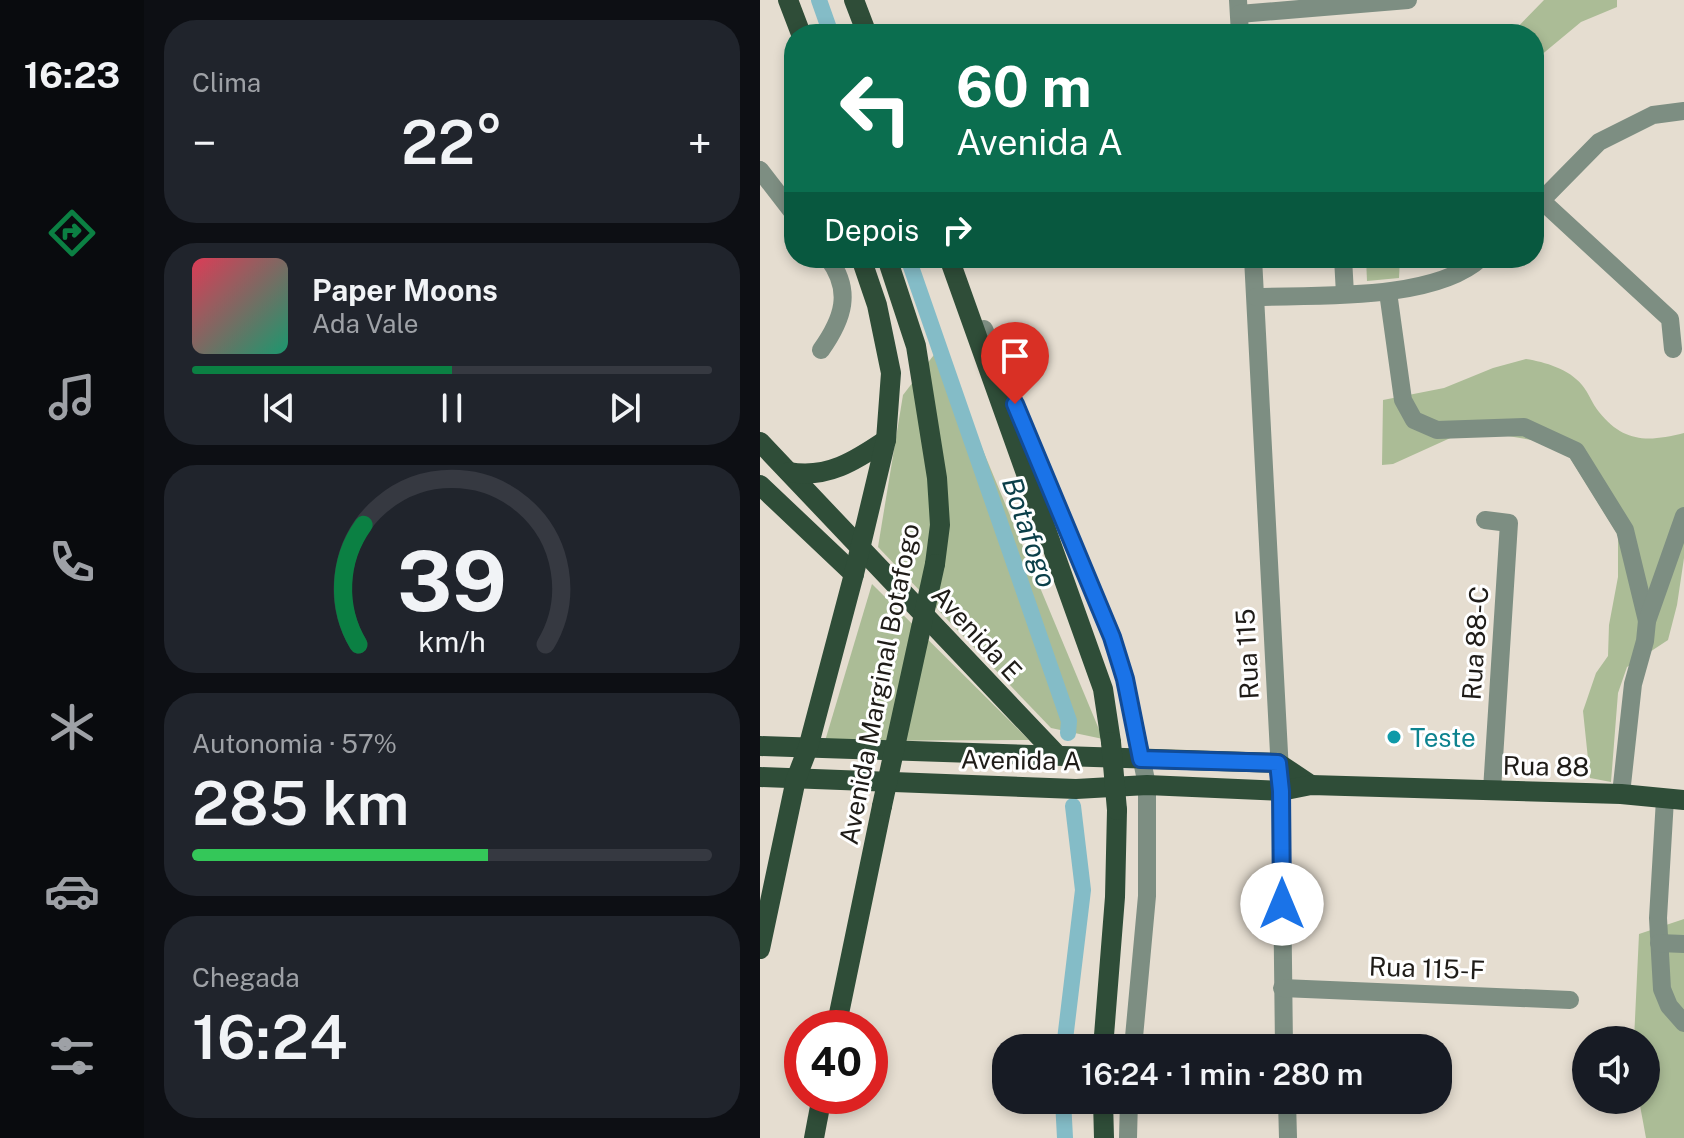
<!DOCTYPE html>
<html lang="pt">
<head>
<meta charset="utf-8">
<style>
	body { margin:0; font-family:"Public Sans",sans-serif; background:#20242c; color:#f1f3f6; height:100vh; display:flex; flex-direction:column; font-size:30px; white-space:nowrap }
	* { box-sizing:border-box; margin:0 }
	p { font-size:26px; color:#9ea1a6 }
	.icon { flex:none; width:44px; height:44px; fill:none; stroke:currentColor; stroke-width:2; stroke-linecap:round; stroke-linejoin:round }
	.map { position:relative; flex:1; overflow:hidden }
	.sheet { display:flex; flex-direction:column; gap:20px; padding:20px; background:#0d0f14; width:616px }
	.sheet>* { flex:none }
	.banner { position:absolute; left:24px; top:24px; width:760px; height:244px; border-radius:32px; box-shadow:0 4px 12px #0003; background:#0b6e4f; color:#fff; overflow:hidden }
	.buttons { position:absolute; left:812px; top:1026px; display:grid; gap:16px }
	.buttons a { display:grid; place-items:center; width:88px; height:88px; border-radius:50%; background:#171b24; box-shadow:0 4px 12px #0003; font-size:40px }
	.speed { position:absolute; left:24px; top:1010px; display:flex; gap:16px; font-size:40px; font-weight:700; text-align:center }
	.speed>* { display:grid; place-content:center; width:104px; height:104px; border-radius:50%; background:#171b24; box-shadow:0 4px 12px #0003; line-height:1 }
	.speed .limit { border:12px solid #d22; background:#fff; color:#111 }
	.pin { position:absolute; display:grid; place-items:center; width:68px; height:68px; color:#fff; margin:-82px -34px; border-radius:50% 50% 50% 0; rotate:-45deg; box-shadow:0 0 8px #0007 }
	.pin .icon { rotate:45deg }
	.me { position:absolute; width:88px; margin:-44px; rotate:0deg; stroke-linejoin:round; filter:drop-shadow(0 0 6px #0008) }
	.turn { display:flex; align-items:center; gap:28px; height:168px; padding:0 40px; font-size:36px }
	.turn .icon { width:104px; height:104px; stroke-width:2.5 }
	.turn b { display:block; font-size:56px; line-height:68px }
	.then { display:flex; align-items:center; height:76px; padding:0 40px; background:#0003; gap:16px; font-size:30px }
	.big { font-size:60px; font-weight:600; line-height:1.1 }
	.sheet .card { flex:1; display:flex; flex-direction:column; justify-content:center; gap:12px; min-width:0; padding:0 28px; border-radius:32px; background:#20242c }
	.sheet .dial { align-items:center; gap:0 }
	.dial svg { height:208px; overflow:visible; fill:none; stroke:#363941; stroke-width:7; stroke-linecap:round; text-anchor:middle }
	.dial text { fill:#f1f3f6; stroke:none }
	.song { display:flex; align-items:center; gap:24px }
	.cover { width:96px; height:96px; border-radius:12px; background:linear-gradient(135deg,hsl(350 70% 55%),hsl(160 70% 35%)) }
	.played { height:8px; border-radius:4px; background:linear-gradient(90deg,#0b8043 50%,#363941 50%) }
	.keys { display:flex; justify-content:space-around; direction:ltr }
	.heat { display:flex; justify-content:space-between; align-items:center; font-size:44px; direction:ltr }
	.charge { height:12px; border-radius:6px; background:linear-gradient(90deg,#34c759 57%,#363941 0) }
	.trip { position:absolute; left:232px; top:1034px; width:460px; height:80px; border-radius:32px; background:#171b24; box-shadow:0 4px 12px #0003; font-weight:600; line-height:80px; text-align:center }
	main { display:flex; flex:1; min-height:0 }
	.tabs { display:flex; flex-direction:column; width:144px; justify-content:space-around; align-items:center; background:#090b0e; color:#9ea1a6 }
	.tabs .icon { width:56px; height:56px }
	.tabs .selected { color:#0b8043 }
	.tabs b { font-size:36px; color:#f1f3f6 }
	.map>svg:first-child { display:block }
</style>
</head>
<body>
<main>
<nav class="tabs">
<b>16:23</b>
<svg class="icon selected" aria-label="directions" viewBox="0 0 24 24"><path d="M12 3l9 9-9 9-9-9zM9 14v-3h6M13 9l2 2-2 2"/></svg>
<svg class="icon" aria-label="music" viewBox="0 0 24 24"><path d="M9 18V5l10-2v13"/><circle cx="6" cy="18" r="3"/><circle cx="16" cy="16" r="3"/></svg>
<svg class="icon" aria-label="phone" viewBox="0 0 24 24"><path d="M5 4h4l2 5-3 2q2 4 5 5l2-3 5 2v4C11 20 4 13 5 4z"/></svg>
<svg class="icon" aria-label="climate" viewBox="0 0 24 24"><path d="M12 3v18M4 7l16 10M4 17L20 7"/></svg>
<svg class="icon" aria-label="car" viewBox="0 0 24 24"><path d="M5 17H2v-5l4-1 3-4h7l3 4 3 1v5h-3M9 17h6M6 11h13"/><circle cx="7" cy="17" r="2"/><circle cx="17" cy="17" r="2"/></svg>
<svg class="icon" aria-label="filters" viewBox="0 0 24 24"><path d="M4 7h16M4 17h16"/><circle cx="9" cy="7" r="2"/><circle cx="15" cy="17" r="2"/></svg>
</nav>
<section class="sheet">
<div class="card"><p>Clima</p>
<div class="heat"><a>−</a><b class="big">22°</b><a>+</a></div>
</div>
<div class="card">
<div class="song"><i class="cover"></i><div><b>Paper Moons</b><p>Ada Vale</p></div></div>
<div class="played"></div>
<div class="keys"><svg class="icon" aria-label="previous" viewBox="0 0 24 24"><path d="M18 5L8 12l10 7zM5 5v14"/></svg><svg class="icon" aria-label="pause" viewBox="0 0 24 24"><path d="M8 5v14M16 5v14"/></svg><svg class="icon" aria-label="next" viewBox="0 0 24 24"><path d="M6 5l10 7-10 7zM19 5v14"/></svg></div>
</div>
<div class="card dial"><svg viewBox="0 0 100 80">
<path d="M14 69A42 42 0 1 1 86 69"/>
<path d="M14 69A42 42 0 0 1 16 23" stroke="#0b8043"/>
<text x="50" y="56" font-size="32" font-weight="700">39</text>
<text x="50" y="72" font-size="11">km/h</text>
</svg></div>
<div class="card"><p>Autonomia · 57%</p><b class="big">285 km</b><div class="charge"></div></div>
<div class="card"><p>Chegada</p><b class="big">16:24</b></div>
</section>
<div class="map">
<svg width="924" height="1138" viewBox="0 0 924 1138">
	<rect width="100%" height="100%" fill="#e5ddd0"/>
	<g fill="#abbc96">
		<path d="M 784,0 L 857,0 L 857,7 L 821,22 L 774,61 L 774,34 L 751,34 Z"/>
		<path d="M 606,258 L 640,258 L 639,278 L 607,281 Z"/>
		<path d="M 180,347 L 343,739 L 291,728 L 118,547 L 143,395 Z"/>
		<path d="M 766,359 C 785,362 809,369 822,385 C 829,393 832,404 839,412 C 864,443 888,442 924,433 L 924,558 L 917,605 L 908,640 L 867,667 L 858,693 L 851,782 L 830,778 L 823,711 L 836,673 L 848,656 L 849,625 L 858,577 L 858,535 L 802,445 L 730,433 L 697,435 L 633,464 L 622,465 L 623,400 L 684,388 L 733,368 Z"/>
		<path d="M 112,584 L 269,740 L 65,741 Z"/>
		<path d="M 924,919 L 924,1138 L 886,1138 L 879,1100 L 886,1100 L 886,1040 L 874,1040 L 879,934 Z"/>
	</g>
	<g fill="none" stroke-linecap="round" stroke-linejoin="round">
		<g stroke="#84bcc7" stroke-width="16">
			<path d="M 59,0 L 71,34"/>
			<path d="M 148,258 L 309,721 L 308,733"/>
			<path d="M 304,1048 L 323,890 L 313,806"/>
			<path d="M 303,1100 L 305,1138"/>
		</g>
		<g stroke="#7d8e82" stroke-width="18">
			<path d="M 478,0 L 480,34"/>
			<path d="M 479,14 L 648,0"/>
			<path d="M 0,170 L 34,214"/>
			<path d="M 782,201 L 910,319 L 913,349"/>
			<path d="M 774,208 L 839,142 L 893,115 L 924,111"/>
			<path d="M 493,258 L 521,791 L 524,1048"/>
			<path d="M 583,258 L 585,294"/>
			<path d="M 628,292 L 643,400 L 654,420 L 677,430 L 764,427 L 816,451 L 865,530 L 887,621"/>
			<path d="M 496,297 C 557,295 675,301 721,258"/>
			<path d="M 224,329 L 352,637 L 365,679 L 387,785 L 387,896 L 373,1048"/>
			<path d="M 61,350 C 83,319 93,291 68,258"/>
			<path d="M 725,520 L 749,523 L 732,790"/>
			<path d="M 861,794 L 873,684 L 885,641 L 887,621 L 924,516"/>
			<path d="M 905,799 L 898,918 L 902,989 L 909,1006 L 924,1023"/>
			<path d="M 899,943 L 924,944"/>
			<path d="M 522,988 L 810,1000"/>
			<path d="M 527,1100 L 528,1138"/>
			<path d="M 368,1138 L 369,1100"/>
		</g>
		<g stroke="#2f4d38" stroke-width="20">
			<path d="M 28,0 L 41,34"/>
			<path d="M 94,0 L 107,34"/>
			<path d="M 127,258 L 156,346 L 177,478 L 180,525 L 175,564"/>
			<path d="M 189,258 L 343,689 L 351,742"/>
			<path d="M 0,442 L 297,755"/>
			<path d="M 29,472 C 67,479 95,461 126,440"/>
			<path d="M 0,485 L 94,574"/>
			<path d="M 0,746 L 518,763 L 551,785"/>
			<path d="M 0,777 L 316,789 L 387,785 L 521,791 L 551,785 L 861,794 L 924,800"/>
			<path d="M 0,949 L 36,779 L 48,748 L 94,574 L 126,440 L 131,373 L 117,305 L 101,258"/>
			<path d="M 76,1028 L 122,806"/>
			<path d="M 343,1048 L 355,897 L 357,810"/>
			<path d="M 343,1100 L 344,1138"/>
			<path d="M 54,1138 L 62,1096"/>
		</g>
		<g stroke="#2f4d38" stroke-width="20">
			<path d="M 351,742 L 357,810"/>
			<path d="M 122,806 L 175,564"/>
		</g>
	</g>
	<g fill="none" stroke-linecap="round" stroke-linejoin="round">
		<g stroke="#114b97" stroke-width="20">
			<path id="route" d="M 255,404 L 352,637 L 365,679 L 381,759 L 518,763 L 521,791 L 522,904"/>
		</g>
		<use href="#route" stroke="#1a73e8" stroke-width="14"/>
	</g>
	<circle fill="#0f9aa8" stroke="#fff" stroke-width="3" cx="634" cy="737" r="8"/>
	<g text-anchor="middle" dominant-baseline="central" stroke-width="6" stroke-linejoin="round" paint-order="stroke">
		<g font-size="26" fill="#1f1c18" stroke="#fff">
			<text transform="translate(217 633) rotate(47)">Avenida E</text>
			<text transform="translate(715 643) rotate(-86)">Rua 88-C</text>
			<text transform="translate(487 654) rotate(-93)">Rua 115</text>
			<text transform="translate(119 684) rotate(-79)">Avenida Marginal Botafogo</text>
			<text transform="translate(261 760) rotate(1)">Avenida A</text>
			<text transform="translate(786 766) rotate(1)">Rua 88</text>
			<text transform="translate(667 968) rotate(2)">Rua 115-F</text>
		</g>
		<g font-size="26" fill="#0d838f" stroke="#fff" text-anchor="start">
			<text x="650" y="737">Teste</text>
		</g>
		<g font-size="28" font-style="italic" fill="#0b3f49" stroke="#fff">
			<text transform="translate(270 532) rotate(71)">Botafogo</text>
		</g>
	</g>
</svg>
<div class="buttons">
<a><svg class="icon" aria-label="sound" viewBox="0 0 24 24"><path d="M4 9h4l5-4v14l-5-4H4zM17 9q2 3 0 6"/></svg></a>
</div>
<div class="speed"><div class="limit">40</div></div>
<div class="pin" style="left:255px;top:404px;background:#d93025"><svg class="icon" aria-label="arrive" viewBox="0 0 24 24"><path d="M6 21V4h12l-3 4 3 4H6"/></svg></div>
<svg class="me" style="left:522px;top:904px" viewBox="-20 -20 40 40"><circle r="19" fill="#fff"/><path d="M0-13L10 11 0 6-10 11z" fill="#1a73e8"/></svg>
<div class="trip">16:24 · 1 min · 280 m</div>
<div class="banner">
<div class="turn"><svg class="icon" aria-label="left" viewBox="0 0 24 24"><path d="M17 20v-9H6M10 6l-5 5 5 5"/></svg><div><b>60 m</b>Avenida A</div></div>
<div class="then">Depois<svg class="icon" aria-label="right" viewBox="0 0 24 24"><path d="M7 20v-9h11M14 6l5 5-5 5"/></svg></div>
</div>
</div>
</main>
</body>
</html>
